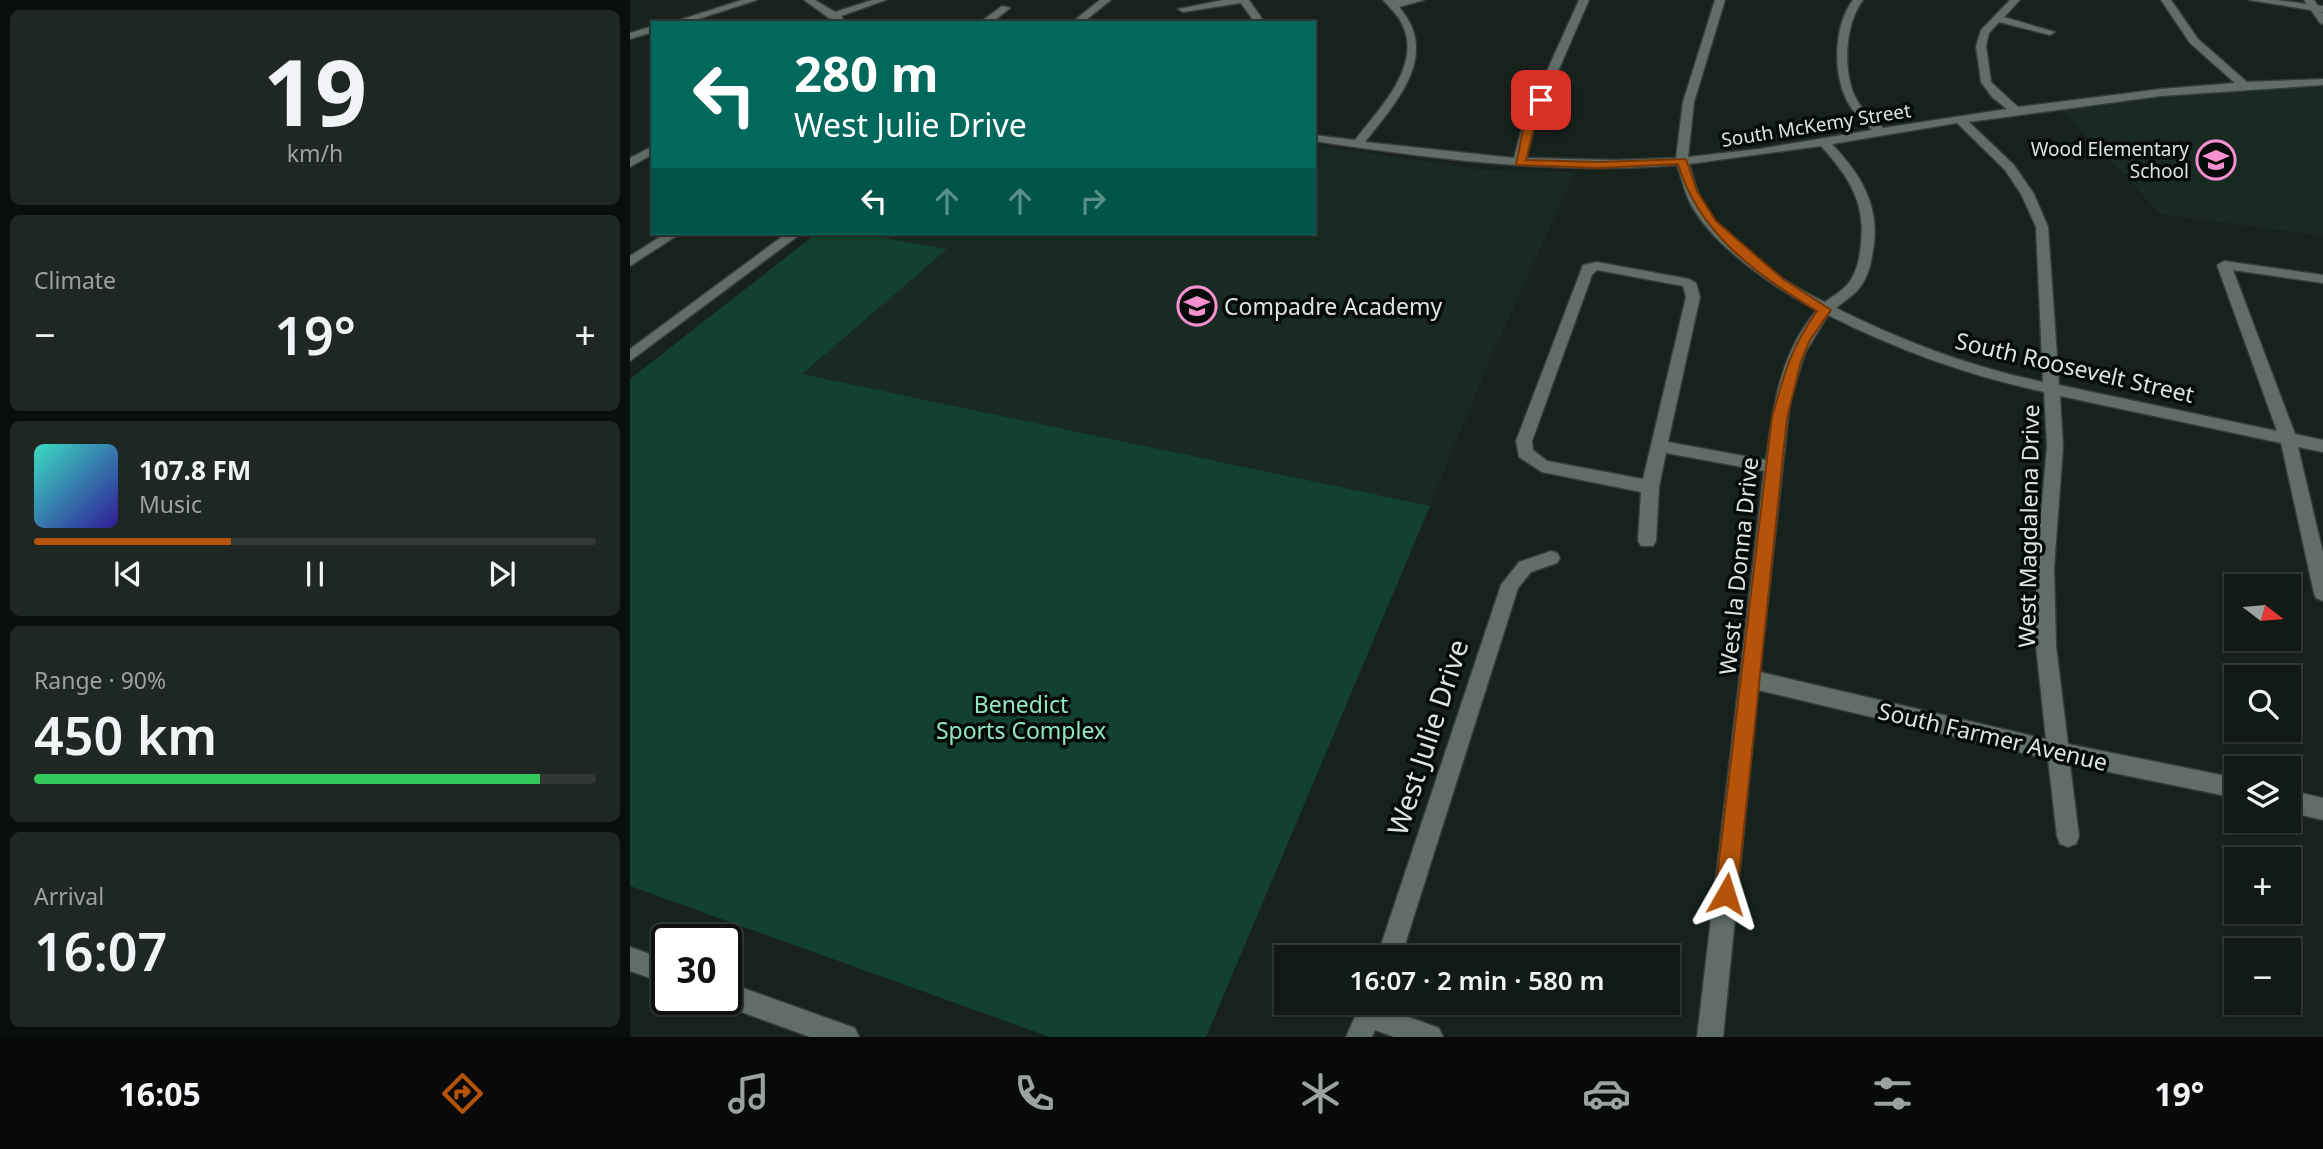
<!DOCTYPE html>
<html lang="en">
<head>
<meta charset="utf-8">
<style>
	body { margin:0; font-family:"Noto Sans",sans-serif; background:#1f2723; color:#f1f3f6; height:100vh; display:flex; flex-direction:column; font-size:26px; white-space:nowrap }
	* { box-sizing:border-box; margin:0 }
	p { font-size:23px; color:#9ca1a1 }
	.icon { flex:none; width:38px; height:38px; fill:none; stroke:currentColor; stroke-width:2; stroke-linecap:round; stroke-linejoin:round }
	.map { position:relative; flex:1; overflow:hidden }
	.details { display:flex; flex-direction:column; gap:10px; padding:10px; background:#0a0e0c; width:630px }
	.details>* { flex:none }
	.banner { position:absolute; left:21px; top:21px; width:665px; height:214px; border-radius:0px; box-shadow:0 2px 5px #0004,0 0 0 2px #313835; background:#00695c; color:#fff; overflow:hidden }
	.needle { width:46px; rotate:106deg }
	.fabs { position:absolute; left:1594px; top:574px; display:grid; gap:14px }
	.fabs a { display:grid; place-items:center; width:77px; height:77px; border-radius:0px; background:#121a16; box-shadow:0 2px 5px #0004,0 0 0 2px #313835; font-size:35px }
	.speed { position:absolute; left:21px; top:924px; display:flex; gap:14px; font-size:35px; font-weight:700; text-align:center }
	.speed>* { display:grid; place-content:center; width:91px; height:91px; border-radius:50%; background:#121a16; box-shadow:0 2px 5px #0004,0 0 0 2px #313835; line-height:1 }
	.speed .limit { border:4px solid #111; border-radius:10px; background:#fff; color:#111 }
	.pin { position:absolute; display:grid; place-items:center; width:60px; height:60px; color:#fff; margin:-30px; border-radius:14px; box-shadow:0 4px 10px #0006 }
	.me { position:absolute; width:77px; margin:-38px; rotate:6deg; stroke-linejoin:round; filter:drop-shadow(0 0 5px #0008) }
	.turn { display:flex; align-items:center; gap:24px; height:147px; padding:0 28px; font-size:32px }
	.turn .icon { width:91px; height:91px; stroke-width:2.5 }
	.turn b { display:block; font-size:49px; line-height:60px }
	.lanes { display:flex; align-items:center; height:66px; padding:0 28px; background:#0003; justify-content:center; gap:35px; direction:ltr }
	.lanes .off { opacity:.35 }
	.big { font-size:52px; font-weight:600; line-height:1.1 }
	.details .widget { flex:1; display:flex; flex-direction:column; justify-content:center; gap:10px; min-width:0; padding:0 24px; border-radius:10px; background:#1f2723 }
	.details .dial { align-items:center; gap:0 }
	.dial b { font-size:91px; line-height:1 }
	.song { display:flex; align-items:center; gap:21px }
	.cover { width:84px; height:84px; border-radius:10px; background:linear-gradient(135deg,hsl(170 70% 55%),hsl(250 70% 35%)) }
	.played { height:7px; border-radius:4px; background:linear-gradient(90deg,#b45309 35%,#313835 35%) }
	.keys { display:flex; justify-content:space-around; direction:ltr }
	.heat { display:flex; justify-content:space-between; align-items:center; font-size:38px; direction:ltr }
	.charge { height:10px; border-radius:5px; background:linear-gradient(90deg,#34c759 90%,#313835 0) }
	.trip { position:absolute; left:644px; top:945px; width:406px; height:70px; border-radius:0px; background:#121a16; box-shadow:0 2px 5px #0004,0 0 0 2px #313835; font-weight:600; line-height:70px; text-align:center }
	.tab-bar { display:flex; height:112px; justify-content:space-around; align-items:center; background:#070a09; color:#9ca1a1 }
	.tab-bar .icon { width:49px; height:49px }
	.tab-bar .on { color:#b45309 }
	.tab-bar b { font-size:32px; color:#f1f3f6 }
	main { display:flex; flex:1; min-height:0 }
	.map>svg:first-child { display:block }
</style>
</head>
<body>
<main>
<section class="details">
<div class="widget dial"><b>19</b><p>km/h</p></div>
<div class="widget"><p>Climate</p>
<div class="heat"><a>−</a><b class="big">19°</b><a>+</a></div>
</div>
<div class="widget">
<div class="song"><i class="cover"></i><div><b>107.8 FM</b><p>Music</p></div></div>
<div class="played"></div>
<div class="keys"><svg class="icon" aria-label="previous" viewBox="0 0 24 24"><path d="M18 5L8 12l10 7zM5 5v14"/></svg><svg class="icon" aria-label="pause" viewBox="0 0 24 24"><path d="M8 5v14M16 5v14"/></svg><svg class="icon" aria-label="next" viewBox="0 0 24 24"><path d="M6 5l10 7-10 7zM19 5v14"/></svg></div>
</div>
<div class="widget"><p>Range · 90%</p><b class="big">450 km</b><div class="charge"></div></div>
<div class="widget"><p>Arrival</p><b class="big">16:07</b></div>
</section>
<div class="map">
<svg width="1693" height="1037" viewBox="0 0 1693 1037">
	<rect width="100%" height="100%" fill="#18221d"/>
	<g fill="#182a22">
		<path d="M 1693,82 L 1693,236 L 1531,214 L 1427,106 L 1488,97 Z"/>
		<path d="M 684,145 L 854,170 L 945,172 L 858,364 L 800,506 L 172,374 L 316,249 L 226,233 L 684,233 Z"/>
	</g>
	<path fill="#12422f" d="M 187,233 L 226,233 L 317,249 L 172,374 L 800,506 L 576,1037 L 420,1037 L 0,886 L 0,379 Z"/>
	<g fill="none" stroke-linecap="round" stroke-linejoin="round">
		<g stroke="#343b38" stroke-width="3">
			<g id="street">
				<path d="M 112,0 L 127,0 L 56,23 L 40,23 Z"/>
				<path d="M 174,0 L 185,0 L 205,12 L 242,0 L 256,0 L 211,16 L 216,23 L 199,18 Z"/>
				<path d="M 593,0 L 619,0 L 635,23 L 625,23 L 611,3 L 553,12 L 548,9 Z"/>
				<path d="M 753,0 L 794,0 L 769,7 C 811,55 766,102 735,142 L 884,158 L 893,124 L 949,0 L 959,0 L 905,124 L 896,158 L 984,160 L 1046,158 L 1053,102 L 1085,0 L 1095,0 L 1064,102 L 1058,157 L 1129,149 L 1242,130 C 1235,122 1226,115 1220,106 C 1202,78 1203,26 1223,0 L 1233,0 C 1214,25 1211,78 1230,105 C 1236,113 1246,120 1253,128 L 1377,109 L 1362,97 L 1351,82 L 1346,46 L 1351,30 L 1380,0 L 1390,0 L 1374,17 L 1425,32 L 1420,35 L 1369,22 L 1359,33 L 1356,46 L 1361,82 L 1388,107 L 1531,89 L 1605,83 L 1560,43 L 1531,0 L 1541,0 L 1568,39 L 1617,82 L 1693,79 L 1693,85 L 1531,96 L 1339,122 L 1384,165 L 1404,194 L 1418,227 L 1429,385 L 1647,431 L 1587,265 L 1594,261 L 1693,275 L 1693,283 L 1603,270 L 1665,434 L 1693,440 L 1693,452 L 1668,447 L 1693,553 L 1693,601 L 1686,598 L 1684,593 L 1651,443 L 1430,396 L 1433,447 L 1424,568 L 1426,646 L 1438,744 L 1606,778 L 1606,798 L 1440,764 L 1449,836 L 1446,844 L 1438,847 L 1430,844 L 1427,836 L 1418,759 L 1128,690 L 1093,1037 L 1067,1037 L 1134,471 L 1036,453 L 1029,487 L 1026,541 L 1023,546 L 1011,546 L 1008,541 L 1011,492 L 912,472 L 889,457 L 886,441 L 953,265 L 967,262 L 1059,279 L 1066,283 L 1070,297 L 1038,442 L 1136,460 C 1143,407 1150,352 1187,310 C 1144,288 1081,245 1059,201 C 1054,190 1051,176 1047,165 C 925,175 804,159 684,141 L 684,135 L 725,140 C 747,111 792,67 773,26 C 769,16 760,8 753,0 ZM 1327,123 L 1375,170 L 1391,194 L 1406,227 L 1413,382 C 1341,367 1272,341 1206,308 C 1213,302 1221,297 1227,291 C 1236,281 1240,269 1242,256 C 1252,209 1233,177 1202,144 ZM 1191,146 C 1218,176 1236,202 1231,244 C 1230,256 1227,271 1220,281 C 1214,290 1203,296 1195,302 C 1153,282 1092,242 1071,200 C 1066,189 1063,175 1059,164 ZM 967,270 L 1053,286 L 1056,297 L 1013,479 L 917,461 L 903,450 L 902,441 L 962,275 ZM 1198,315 C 1267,350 1339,376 1414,392 L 1417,447 L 1406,568 L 1406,646 L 1416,739 L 1130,672 L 1160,401 L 1175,353 Z"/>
				<path d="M 1674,0 L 1684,0 L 1693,14 L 1693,24 L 1690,23 Z"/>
				<path d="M 372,6 L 380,8 L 361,23 L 349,23 Z"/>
				<path d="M 23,26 L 23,32 L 0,39 L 0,33 Z"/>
				<path d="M 23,146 L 23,154 L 0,167 L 0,158 Z"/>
				<path d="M 36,233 L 51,233 L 0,266 L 0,256 Z"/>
				<path d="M 921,551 L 927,553 L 930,558 L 927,563 L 901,572 L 888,588 L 771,957 L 747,957 L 871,585 L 889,562 Z"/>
				<path d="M 1659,790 L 1693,798 L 1693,820 L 1659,812 Z"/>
				<path d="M 731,1003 L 756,1003 L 754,1008 L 809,1028 L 813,1037 L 764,1037 L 745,1030 L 742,1037 L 716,1037 Z"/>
			</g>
		</g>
		<g stroke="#343b38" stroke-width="3">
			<g id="secondary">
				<path d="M 470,0 L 481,0 L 452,23 L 441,23 Z"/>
				<path d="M 1619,0 L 1646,0 L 1693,6 L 1693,12 Z"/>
				<path d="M 157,233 L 172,233 L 0,361 L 0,349 Z"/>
				<path d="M 0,947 L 37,960 L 37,984 L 0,971 Z"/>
				<path d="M 96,982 L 225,1028 L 229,1037 L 180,1037 L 87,1003 L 86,999 L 96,999 Z"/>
			</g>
		</g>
		<use href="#street" fill="#616d67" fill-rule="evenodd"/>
		<use href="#secondary" fill="#616d67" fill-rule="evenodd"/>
	</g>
	<path fill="#b45309" stroke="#753606" stroke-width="2" d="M 907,97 L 915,100 L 905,124 L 896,160 L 969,162 L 1056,159 L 1067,191 L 1086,221 L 1153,279 L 1201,310 L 1180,340 L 1171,361 L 1157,418 L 1107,894 L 1104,901 L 1096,905 L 1088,901 L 1085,894 L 1142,418 C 1154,374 1160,349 1187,311 C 1127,275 1069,234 1048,164 L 969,168 L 886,165 L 894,124 Z"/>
	<defs>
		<g id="school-ring" transform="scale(2.0125)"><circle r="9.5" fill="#060a08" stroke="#f790ce" stroke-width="1.5"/><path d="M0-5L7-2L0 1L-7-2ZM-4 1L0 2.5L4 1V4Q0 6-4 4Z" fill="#f790ce"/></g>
	</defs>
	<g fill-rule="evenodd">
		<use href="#school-ring" x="1586" y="160"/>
		<use href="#school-ring" x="567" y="306"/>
	</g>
	<g text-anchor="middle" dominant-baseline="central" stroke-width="7" stroke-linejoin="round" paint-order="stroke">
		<g font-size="19" fill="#dce3e0" stroke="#060a08">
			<text transform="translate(1186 125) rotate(-9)">South McKemy Street</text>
		</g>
		<g font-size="19" fill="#dce3e0" stroke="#060a08" text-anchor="end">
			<text x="1559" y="149">Wood Elementary<tspan x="1559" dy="22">School</tspan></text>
		</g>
		<g font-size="23" fill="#dce3e0" stroke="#060a08" text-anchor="start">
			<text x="594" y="306">Compadre Academy</text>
		</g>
		<g font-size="23" fill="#dce3e0" stroke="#060a08">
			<text transform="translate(1445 367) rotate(13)">South Roosevelt Street</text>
			<text transform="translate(1398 526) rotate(-89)">West Magdalena Drive</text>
			<text transform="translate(1108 566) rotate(-84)">West la Donna Drive</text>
			<text transform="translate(1363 736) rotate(13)">South Farmer Avenue</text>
		</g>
		<g font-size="23" fill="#92e6c0" stroke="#060a08">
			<text x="391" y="704">Benedict<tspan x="391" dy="26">Sports Complex</tspan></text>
		</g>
		<g font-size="28" fill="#dce3e0" stroke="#060a08">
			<text transform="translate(797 737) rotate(-72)">West Julie Drive</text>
		</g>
	</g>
</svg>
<div class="fabs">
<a><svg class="needle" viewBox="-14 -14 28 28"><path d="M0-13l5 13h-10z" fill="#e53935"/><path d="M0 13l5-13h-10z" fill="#9ca1a1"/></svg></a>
<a><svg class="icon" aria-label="search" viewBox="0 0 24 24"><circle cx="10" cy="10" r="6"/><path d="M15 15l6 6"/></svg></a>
<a><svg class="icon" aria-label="layers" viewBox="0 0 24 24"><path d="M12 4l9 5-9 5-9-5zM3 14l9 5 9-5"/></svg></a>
<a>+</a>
<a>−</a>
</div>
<div class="speed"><div class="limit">30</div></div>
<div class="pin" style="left:911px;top:100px;background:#d93025"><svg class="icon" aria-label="arrive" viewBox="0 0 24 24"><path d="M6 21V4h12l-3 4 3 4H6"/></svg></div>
<svg class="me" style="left:1096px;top:894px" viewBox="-20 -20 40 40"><path d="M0-17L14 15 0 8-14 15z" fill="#b45309" stroke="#fff" stroke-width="4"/></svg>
<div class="trip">16:07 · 2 min · 580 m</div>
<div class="banner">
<div class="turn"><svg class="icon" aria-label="left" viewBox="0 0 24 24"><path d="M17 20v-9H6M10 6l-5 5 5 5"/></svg><div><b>280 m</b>West Julie Drive</div></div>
<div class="lanes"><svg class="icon" aria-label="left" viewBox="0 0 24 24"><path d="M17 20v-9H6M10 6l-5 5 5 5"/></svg><svg class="icon off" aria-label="ahead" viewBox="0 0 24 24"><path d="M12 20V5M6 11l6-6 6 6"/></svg><svg class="icon off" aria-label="ahead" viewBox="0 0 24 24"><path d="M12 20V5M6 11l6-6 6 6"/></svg><svg class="icon off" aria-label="right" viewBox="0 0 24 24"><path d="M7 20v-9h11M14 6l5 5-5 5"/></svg></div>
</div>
</div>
</main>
<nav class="tab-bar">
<b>16:05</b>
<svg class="icon on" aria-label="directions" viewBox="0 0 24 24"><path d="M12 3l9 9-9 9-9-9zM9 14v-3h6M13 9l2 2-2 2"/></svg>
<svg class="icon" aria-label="music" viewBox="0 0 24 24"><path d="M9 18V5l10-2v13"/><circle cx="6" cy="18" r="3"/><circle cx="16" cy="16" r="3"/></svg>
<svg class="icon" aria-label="phone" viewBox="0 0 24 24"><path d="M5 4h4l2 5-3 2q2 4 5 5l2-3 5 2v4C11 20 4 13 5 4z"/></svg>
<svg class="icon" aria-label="climate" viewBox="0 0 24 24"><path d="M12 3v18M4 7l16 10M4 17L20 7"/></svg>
<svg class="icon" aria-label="car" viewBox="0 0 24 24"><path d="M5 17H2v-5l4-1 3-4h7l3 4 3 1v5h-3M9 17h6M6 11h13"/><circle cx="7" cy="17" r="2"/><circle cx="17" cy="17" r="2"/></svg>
<svg class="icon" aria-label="filters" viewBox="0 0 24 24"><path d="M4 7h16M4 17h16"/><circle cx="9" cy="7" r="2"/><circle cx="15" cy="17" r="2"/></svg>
<b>19°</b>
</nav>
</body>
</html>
